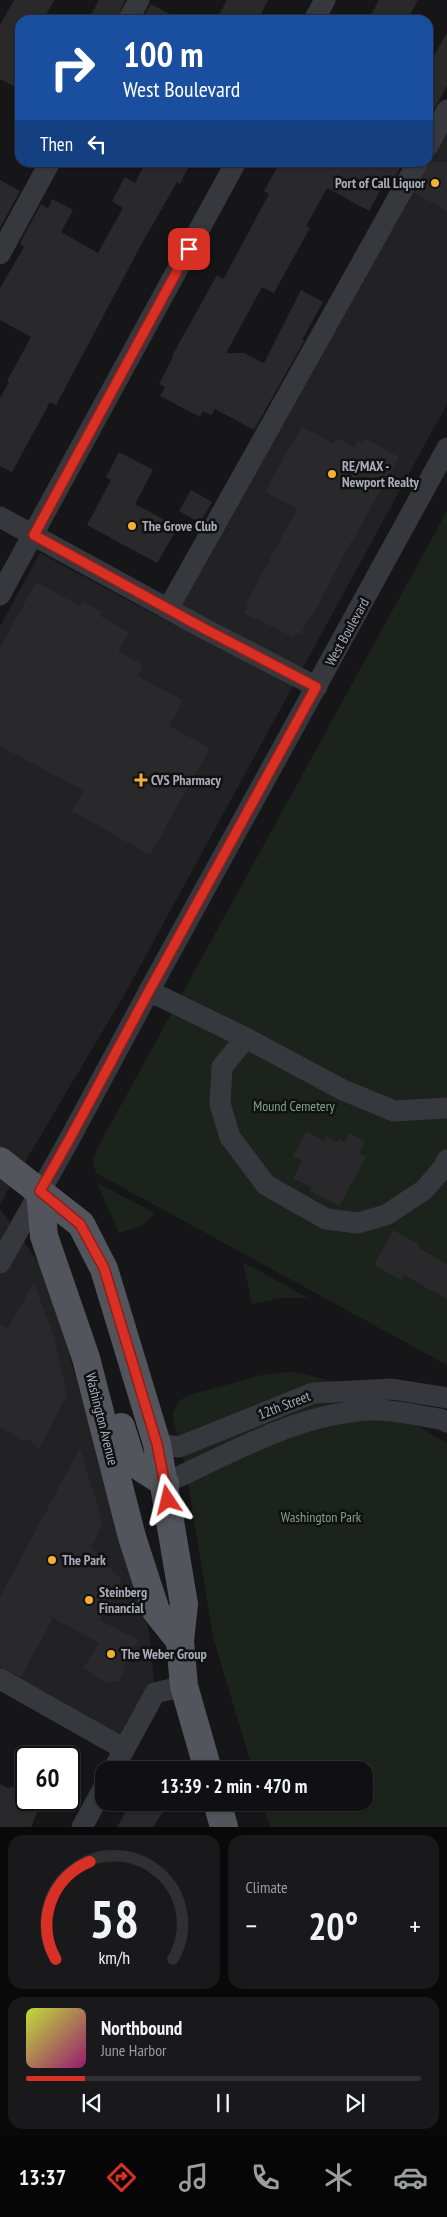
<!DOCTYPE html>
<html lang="en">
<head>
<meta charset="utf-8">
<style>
	body { margin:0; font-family:"PT Sans Narrow",sans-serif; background:#19191b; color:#f1f3f6; height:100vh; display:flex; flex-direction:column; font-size:19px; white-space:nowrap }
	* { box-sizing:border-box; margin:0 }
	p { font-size:16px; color:#9c9d9f }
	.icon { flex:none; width:28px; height:28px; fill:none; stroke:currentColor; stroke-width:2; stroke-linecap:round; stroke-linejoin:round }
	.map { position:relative; height:1827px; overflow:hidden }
	.panel { display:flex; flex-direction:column; gap:8px; padding:8px; background:#09090a; flex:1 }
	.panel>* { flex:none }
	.top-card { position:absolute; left:15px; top:15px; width:418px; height:152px; border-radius:15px; box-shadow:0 1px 4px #0004,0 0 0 1px #303032; background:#1a4fa0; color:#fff; overflow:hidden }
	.speed { position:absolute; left:15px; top:1746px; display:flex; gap:10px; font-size:25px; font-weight:700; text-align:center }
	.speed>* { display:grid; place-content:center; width:65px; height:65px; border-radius:50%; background:#101012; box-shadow:0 1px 4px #0004,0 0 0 1px #303032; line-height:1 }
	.speed .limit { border:2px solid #111; border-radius:8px; background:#fff; color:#111 }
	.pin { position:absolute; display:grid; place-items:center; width:42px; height:42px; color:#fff; margin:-21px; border-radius:10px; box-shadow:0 2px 8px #0006 }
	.me { position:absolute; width:55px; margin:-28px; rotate:350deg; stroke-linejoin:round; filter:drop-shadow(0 0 4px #0008) }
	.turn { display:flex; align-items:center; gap:18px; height:105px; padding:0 25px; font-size:22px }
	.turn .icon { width:65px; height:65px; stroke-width:2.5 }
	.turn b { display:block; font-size:35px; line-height:42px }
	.then { display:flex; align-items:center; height:48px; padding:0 25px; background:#0003; gap:10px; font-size:19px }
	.big { font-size:38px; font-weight:700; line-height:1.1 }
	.panel .widget { flex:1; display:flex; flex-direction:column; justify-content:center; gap:8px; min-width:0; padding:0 18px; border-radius:15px; background:#19191b }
	.panel .dial { align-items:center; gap:0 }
	.dial svg { height:130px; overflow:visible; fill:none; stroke:#303032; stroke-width:7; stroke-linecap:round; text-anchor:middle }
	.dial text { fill:#f1f3f6; stroke:none }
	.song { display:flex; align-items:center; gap:15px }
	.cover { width:60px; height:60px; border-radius:8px; background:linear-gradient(135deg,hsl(70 70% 55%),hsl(320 70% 35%)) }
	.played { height:5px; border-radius:2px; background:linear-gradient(90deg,#d93025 15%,#303032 15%) }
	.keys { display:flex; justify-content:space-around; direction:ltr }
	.heat { display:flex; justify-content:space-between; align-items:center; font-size:28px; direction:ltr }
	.panel .tiles { flex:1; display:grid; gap:8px; grid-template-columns:1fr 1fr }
	.widget:last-child { grid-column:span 2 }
	.trip { position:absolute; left:95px; top:1761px; width:278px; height:50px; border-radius:15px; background:#101012; box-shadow:0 1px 4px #0004,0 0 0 1px #303032; font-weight:700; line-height:50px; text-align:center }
	.dock { display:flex; height:80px; justify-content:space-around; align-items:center; background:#060607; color:#9c9d9f }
	.dock .icon { width:35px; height:35px }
	.dock .on { color:#d93025 }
	.dock b { font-size:22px; color:#f1f3f6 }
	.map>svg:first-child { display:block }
</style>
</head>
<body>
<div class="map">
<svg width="447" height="1827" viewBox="0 0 447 1827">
	<rect width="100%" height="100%" fill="#161618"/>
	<g fill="#222225">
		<path d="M 447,122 L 447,404 L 126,992 L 0,1204 L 0,626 L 40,553 L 172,624 L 425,163 L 428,162 L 428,157 Z"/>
		<path d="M 0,1209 L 47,1274 L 119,1534 L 150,1636 L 155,1693 L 124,1749 L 0,1672 Z"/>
	</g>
	<g fill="#1c231d">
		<path d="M 447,511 L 447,1365 L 96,1173 L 93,1161 L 97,1149 Z"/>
		<path d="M 97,1183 L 155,1213 L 141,1226 L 119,1233 Z"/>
		<path d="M 243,1262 L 308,1298 L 281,1298 L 252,1304 Z"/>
		<path d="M 290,1372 C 348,1378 397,1415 447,1443 L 447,1827 L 270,1827 L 262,1803 L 364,1802 L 364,1770 L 253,1770 L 213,1637 L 185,1465 L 173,1419 L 173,1412 L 179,1401 L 189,1395 L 266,1374 Z"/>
	</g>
	<g fill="#29292c">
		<path d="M 14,0 L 54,0 L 43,20 L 20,20 L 20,89 L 0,79 L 0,25 Z"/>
		<path d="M 99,0 L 125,0 L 116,20 L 88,20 Z"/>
		<path d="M 227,0 L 268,0 L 258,20 L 216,20 Z"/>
		<path d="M 379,0 L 418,0 L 407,20 L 368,20 Z"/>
		<path d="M 151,4 L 180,20 L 142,20 Z"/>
		<path d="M 447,32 L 447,86 L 428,120 L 428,67 Z"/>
		<path d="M 146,162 L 191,162 L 180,184 L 177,182 L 141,245 L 56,405 L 50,402 L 12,472 L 0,466 L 0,398 L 9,382 L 7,381 L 31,337 L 0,320 L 0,288 L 24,247 L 21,245 L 21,241 L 41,204 L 48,208 L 52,199 L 73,210 L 61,232 L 98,253 L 123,208 L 112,201 L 125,177 L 135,183 Z"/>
		<path d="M 280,162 L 403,162 L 393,181 L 387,178 L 369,211 L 327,188 L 306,226 L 310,228 L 274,293 L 262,287 L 226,353 L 244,353 L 264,363 L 301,290 L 323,302 L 302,340 L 304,341 L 254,430 L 215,409 L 211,415 L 203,411 L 200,417 L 160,396 L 165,387 L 159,384 L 173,357 L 172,356 L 217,275 L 223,279 L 225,276 L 269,194 L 264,191 Z"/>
		<path d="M 430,162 L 447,162 L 447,211 L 415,193 Z"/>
		<path d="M 0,180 L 20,191 L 0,228 Z"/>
		<path d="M 302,426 L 333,444 L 337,438 L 354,448 L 358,441 L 361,443 L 364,438 L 399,457 L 352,542 L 351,541 L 312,617 L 311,616 L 300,635 L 296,633 L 293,637 L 244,613 L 247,606 L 245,605 L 297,509 L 265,491 Z"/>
		<path d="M 119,452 L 153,470 L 135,504 L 178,527 L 157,563 L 87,525 L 111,480 L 106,477 Z"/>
		<path d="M 191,490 L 212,502 L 200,523 L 179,511 Z"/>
		<path d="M 36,582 L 80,606 L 83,602 L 102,612 L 100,616 L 129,632 L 118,651 L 143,665 L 138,676 L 183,701 L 169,726 L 210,748 L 150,855 L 72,811 L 84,791 L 0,746 L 0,648 Z"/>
		<path d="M 306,1131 L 324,1141 L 327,1136 L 337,1142 L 339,1139 L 344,1142 L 350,1133 L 365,1142 L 359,1153 L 366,1157 L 339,1206 L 310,1191 L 312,1188 L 293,1178 L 302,1161 L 293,1156 Z"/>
		<path d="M 393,1230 L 420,1245 L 419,1248 L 447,1264 L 447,1299 L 404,1275 L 401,1280 L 374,1265 Z"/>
		<path d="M 34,1283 L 54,1336 L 67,1395 L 39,1449 L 27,1438 L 24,1442 L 0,1427 L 0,1324 L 8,1328 Z"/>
		<path d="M 80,1448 L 103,1524 L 91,1547 L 122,1581 L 100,1620 L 138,1640 L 123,1668 L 125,1669 L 119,1681 L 107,1683 L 89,1673 L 90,1672 L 83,1668 L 99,1643 L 53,1618 L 21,1677 L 0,1667 L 0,1597 Z"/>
		<path d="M 0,1784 L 9,1789 L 11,1786 L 26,1795 L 26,1800 L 36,1802 L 34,1805 L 39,1808 L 31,1827 L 0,1827 Z"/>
		<path d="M 131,1802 L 169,1802 L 153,1827 L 117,1827 Z"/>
	</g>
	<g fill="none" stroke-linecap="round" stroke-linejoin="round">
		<g stroke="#37383d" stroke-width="21">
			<path d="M 128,20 L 139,0"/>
			<path d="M 314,20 L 325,0"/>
			<path d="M 428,146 L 447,110"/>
			<path d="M 0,254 L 50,162"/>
			<path d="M 0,517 L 203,628 L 317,687"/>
			<path d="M 0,595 L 236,162"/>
			<path d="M 168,609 L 418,162"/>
			<path d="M 149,991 L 246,1038 L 343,1090 L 394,1111 L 447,1108"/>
			<path d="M 246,1038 L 222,1067 L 220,1104 L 230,1137 L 266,1185 L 326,1219 L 358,1223 L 386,1215 L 424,1190 L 443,1168 L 447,1160"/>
			<path d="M 0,1263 L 69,1140 L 149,991 L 447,448"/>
			<path d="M 157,1444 L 179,1447 L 313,1393 L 392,1389 L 447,1398"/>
			<path d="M 165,1483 C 232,1453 297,1413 372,1410 C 394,1409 419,1416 440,1419 L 447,1422"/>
			<path d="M 0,1679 L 124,1749"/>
			<path d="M 113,1770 L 155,1693 L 184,1686"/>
			<path d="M 82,1827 L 104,1787"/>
		</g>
		<g stroke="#53555c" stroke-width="28">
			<path d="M 0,1161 L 81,1224 L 104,1269 L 157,1444 L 184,1604 L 180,1641 L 184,1686 L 208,1770"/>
			<path d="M 40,1191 L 44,1236 L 86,1358 L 132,1537 L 156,1611 L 180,1641"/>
			<path d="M 121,1427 L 132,1462 L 165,1483"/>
			<path d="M 217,1802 L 224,1827"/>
		</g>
	</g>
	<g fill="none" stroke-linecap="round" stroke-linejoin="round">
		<g stroke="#8d1f18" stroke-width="12">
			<path id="route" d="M 168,1500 L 157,1444 L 104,1268 L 80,1224 L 40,1191 L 69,1140 L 149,991 L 316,687 L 203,628 L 34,535 L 189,249"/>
		</g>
		<use href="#route" stroke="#d93025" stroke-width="9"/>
	</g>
	<g fill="#f2b134" stroke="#111113" stroke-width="2">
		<circle cx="435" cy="183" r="5"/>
		<circle cx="332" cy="474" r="5"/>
		<circle cx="132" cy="526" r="5"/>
		<path d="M138.5 772.5h5v5h5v5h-5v5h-5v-5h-5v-5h5z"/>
		<circle cx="52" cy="1560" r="5"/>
		<circle cx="89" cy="1600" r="5"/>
		<circle cx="111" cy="1654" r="5"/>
	</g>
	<g text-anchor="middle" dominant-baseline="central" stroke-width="5" stroke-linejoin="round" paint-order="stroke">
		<g font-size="14" font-weight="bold" fill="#a8adb8" stroke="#111113" text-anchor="start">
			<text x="425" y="183" text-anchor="end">Port of Call Liquor</text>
			<text x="342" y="466">RE/MAX -<tspan x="342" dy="16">Newport Realty</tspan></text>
			<text x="142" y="526">The Grove Club</text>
			<text x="151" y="780">CVS Pharmacy</text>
			<text x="62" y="1560">The Park</text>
			<text x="99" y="1592">Steinberg<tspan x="99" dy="16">Financial</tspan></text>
			<text x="121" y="1654">The Weber Group</text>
		</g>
		<g font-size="14" fill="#a8adb8" stroke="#111113">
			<text transform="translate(347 632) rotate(-61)">West Boulevard</text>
			<text transform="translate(284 1405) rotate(-21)">12th Street</text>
			<text transform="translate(102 1419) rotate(76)">Washington Avenue</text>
		</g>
		<g font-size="14" fill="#7fa381" stroke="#111113">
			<text x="294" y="1106">Mound Cemetery</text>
			<text x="321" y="1517">Washington Park</text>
		</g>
	</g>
</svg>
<div class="speed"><div class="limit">60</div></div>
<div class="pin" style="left:189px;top:249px;background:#d93025"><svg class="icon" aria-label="arrive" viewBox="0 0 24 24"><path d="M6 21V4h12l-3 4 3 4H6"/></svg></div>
<svg class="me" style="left:168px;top:1500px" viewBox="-20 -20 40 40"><path d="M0-17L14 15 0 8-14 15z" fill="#d93025" stroke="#fff" stroke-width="4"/></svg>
<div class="trip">13:39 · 2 min · 470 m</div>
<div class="top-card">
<div class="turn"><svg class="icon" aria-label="right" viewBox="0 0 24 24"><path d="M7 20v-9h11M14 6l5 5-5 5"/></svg><div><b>100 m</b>West Boulevard</div></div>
<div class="then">Then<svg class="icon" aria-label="left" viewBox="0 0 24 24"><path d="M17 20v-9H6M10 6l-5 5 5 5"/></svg></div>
</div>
</div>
<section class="panel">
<div class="tiles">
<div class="widget dial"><svg viewBox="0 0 100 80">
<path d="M14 69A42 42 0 1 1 86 69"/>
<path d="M14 69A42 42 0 0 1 35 9" stroke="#d93025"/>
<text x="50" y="56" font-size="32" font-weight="700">58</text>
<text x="50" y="72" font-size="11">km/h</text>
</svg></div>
<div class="widget"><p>Climate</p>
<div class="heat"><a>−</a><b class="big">20°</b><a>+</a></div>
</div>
<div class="widget">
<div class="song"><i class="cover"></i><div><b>Northbound</b><p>June Harbor</p></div></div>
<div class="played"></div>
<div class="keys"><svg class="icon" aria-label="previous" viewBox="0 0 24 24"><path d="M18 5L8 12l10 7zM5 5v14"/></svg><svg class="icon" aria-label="pause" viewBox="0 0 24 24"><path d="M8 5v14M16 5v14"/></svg><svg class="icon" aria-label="next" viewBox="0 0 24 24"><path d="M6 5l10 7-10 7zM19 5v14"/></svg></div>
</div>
</div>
</section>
<nav class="dock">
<b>13:37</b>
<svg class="icon on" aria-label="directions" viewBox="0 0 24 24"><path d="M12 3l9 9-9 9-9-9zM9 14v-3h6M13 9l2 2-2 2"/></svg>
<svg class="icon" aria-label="music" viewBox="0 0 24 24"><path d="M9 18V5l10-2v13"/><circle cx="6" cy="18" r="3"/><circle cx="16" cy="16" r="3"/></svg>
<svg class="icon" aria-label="phone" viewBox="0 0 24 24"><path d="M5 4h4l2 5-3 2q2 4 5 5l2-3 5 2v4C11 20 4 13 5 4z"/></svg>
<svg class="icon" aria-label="climate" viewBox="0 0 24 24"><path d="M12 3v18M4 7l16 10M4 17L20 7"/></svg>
<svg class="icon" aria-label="car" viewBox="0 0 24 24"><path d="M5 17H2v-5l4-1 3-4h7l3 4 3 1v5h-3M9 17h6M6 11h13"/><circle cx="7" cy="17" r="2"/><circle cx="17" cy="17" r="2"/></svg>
</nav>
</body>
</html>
